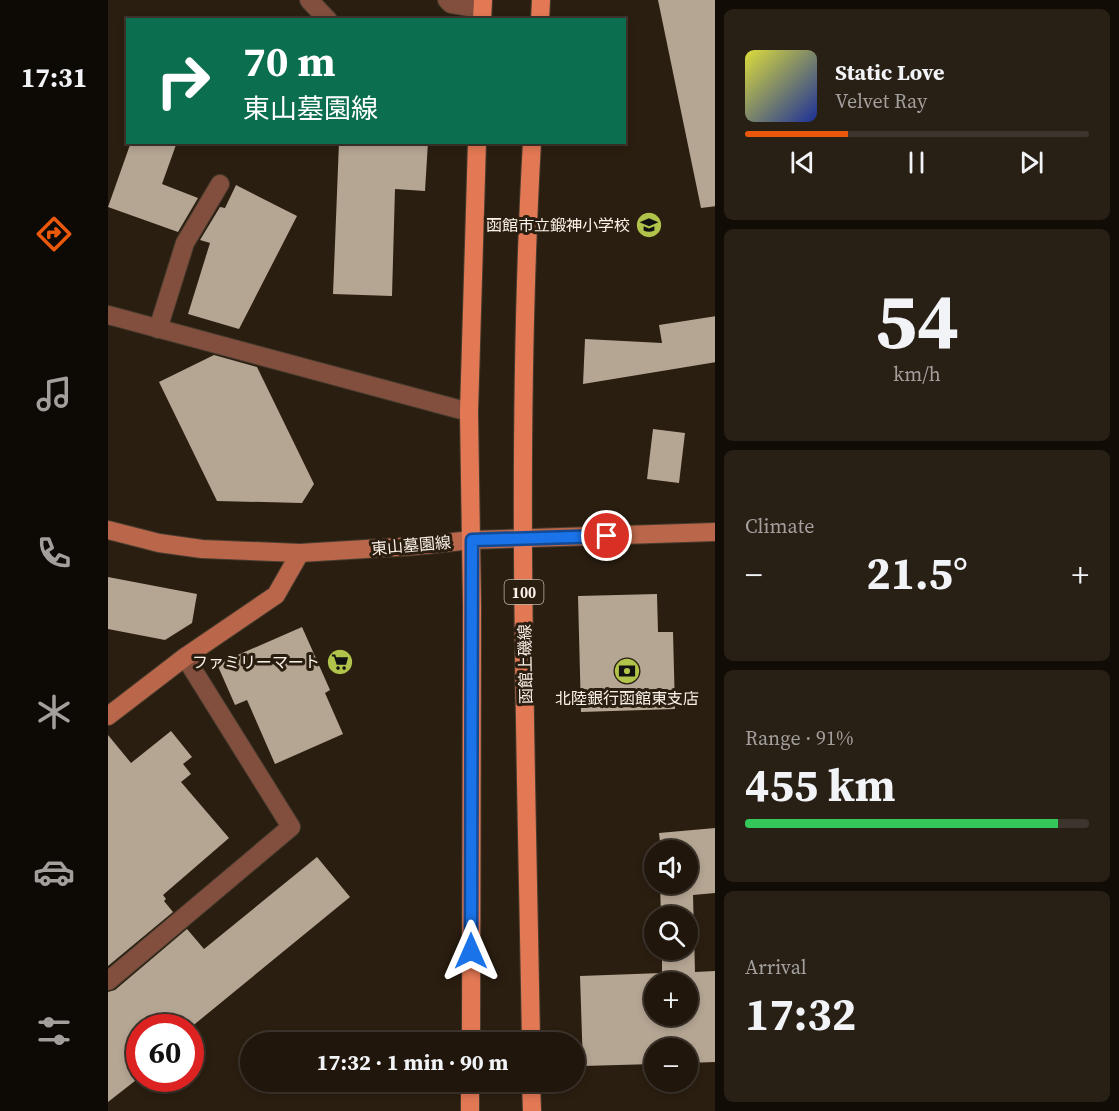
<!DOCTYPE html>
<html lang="en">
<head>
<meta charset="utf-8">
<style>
	body { margin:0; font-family:"Source Serif 4","Noto Sans JP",serif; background:#281f15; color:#f1f3f6; height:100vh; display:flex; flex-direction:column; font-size:22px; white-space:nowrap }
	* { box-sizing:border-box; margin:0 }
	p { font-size:20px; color:#a29f9d }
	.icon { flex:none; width:33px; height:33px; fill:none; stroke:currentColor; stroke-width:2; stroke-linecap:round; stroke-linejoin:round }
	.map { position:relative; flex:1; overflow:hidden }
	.panel { display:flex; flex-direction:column; gap:9px; padding:9px; background:#120c07; width:404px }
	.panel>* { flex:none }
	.guide { position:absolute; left:18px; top:18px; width:500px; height:126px; border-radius:0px; box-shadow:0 3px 9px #0003,0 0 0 2px #3d352d; background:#0b6e4f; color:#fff; overflow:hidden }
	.tools { position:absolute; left:536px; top:840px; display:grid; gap:12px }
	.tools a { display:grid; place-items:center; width:54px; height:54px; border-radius:50%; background:#20160c; box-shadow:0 3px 9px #0003,0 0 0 2px #3d352d; font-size:30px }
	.speed { position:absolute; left:18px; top:1014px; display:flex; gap:12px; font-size:30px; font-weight:700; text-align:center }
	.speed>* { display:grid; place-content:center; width:78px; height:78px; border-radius:50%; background:#20160c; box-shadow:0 3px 9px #0003,0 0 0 2px #3d352d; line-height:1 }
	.speed .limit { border:9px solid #d22; background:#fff; color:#111 }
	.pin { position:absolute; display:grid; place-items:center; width:51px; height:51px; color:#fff; margin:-26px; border:3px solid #fff; border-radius:50%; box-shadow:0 2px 6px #0007 }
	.me { position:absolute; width:66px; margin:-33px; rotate:0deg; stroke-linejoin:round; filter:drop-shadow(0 0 4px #0008) }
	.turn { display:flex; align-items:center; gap:21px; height:126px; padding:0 18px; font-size:27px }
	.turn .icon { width:78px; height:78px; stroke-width:2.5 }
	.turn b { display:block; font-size:42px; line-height:51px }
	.big { font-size:45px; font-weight:700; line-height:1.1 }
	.panel .widget { flex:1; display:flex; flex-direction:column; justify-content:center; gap:9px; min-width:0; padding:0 21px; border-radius:9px; background:#281f15 }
	.panel .dial { align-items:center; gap:0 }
	.dial b { font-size:78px; line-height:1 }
	.song { display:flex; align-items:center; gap:18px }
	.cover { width:72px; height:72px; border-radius:9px; background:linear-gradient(135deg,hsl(60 70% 55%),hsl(230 70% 35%)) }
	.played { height:6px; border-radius:3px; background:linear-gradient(90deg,#ea580c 30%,#3d352d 30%) }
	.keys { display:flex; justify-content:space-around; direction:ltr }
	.heat { display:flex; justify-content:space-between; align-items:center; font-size:33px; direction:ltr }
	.charge { height:9px; border-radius:4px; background:linear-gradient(90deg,#34c759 91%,#3d352d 0) }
	.trip { position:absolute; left:132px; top:1032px; width:345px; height:60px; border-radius:30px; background:#20160c; box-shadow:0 3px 9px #0003,0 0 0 2px #3d352d; font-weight:700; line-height:60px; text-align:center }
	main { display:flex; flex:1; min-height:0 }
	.tabs { display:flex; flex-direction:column; width:108px; justify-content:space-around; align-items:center; background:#0d0905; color:#a29f9d }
	.tabs .icon { width:42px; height:42px }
	.tabs .selected { color:#ea580c }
	.tabs b { font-size:27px; color:#f1f3f6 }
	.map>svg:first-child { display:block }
</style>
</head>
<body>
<main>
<nav class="tabs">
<b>17:31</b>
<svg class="icon selected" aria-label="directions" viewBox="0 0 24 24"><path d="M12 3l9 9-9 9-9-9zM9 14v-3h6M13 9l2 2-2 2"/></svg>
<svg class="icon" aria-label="music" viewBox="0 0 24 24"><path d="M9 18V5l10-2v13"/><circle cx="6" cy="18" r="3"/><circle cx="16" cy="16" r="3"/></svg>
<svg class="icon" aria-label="phone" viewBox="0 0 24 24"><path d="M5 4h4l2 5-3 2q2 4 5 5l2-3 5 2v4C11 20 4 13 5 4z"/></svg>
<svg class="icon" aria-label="climate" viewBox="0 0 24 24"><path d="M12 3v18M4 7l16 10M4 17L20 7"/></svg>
<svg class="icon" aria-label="car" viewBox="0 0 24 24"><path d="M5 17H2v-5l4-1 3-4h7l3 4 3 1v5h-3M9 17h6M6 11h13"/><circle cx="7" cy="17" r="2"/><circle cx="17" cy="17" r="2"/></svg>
<svg class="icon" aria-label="filters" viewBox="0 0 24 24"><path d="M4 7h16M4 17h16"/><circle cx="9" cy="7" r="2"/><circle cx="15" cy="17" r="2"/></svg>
</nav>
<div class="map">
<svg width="608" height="1111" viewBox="0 0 608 1111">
	<rect width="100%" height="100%" fill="#2a1e10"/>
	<g fill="#b5a593" fill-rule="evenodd">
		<path d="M 550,0 L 608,0 L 608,206 L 593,208 Z"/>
		<path d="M 23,142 L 69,142 L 54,184 L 90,198 L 70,232 L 0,207 Z"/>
		<path d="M 231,142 L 320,142 L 317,191 L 287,189 L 284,296 L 225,294 Z"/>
		<path d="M 128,185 L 189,216 L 131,329 L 80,314 L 102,243 L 92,240 L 112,207 L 117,208 Z"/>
		<path d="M 608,316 L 608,362 L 475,384 L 477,339 L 554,343 L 551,325 Z"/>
		<path d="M 106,355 L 149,367 L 206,484 L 194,503 L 109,501 L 51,382 Z"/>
		<path d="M 545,429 L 577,433 L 571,483 L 539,479 Z"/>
		<path d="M 0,577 L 89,594 L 84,623 L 57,640 L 0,629 Z"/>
		<path d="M 549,594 L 550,632 L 565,632 L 567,709 L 473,712 L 470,596 Z"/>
		<path d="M 194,627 L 222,690 L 217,693 L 235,734 L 167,764 L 139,700 L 127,705 L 109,664 Z"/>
		<path d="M 63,731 L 84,757 L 75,764 L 83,774 L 73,782 L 121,838 L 55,895 L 58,899 L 56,901 L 65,912 L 0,966 L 0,735 L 23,763 Z"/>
		<path d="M 608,828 L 608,893 L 585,895 L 587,972 L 608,971 L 608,1062 L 579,1063 L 579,1048 L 546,1048 L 546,1064 L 475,1066 L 472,976 L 554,973 L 554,950 L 579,950 L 579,916 L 553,916 L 552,884 L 579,884 L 579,850 L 553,850 L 551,833 ZM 546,982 L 579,982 L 579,1016 L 546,1016 Z"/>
		<path d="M 209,857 L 242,897 L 82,1028 L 32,1028 L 32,1077 L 0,1102 L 0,992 L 7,990 L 79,929 L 96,949 Z"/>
	</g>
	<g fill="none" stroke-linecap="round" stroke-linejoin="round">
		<g stroke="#473c2e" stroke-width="20">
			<g id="street">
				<path d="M 201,0 L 220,20"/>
				<path d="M 339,0 L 343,4 L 374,9"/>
				<path d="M 0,315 L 361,412"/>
				<path d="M 50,329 L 77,243 L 112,184"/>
				<path d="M 0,981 L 183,827 L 77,657"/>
			</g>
		</g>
		<g stroke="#473c2e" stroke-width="20">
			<g id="secondary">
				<path d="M 0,530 L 51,543 L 94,549 L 192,553 L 307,546 L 364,540 L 608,532"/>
				<path d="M 0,716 L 77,657 L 168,595 L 192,553"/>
			</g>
		</g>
		<g stroke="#473c2e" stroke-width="20">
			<g id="primary">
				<path d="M 374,20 L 375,0"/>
				<path d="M 432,20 L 433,0"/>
				<path d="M 363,1042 L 364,606 L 361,412 L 369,142"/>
				<path d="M 423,1042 C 418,743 407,442 424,142"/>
				<path d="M 423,1082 L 424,1111"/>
				<path d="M 362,1111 L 362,1082"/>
			</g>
		</g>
		<use href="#street" stroke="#824e3d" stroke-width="18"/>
		<use href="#secondary" stroke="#b9664a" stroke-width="18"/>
		<use href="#primary" stroke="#e37854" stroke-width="18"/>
	</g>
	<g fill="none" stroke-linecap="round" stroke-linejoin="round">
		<g stroke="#114b97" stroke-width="15">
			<path id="route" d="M 363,951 L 364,540 L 499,536"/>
		</g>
		<use href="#route" stroke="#1a73e8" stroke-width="10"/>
	</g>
	<defs>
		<g id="school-disc" transform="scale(1.35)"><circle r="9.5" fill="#b2c34c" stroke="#2a1e10"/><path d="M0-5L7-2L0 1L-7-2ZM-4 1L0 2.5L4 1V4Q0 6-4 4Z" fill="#111"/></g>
		<g id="supermarket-disc" transform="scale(1.35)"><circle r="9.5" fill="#b2c34c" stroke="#2a1e10"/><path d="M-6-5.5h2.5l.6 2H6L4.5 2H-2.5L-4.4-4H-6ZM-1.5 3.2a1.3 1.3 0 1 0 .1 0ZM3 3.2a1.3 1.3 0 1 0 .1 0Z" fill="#111"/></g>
		<g id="bank-disc" transform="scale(1.35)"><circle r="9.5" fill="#b2c34c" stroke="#2a1e10"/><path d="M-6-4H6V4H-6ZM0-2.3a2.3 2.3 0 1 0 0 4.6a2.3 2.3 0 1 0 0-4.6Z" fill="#111"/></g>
	</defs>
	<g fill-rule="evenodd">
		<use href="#school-disc" x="541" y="225"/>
		<use href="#supermarket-disc" x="232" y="662"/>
		<use href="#bank-disc" x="519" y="671"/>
	</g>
	<g text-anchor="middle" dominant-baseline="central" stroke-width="6" stroke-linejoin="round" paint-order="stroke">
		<rect fill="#2a1e10" stroke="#bcb2a7" stroke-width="1.5" x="396.5" y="580" width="39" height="24" rx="4.5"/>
		<g font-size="15" font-weight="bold" fill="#faf1e8">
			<text x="416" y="592">100</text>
		</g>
		<g font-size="16" fill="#faf1e8" stroke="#2a1e10" text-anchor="end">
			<text x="522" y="225">函館市立鍛神小学校</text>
			<text x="212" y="662">ファミリーマート</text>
			<text x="519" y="698" text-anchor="middle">北陸銀行函館東支店</text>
		</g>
		<g font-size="16" fill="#faf1e8" stroke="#2a1e10">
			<text transform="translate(303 545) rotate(-5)">東山墓園線</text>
			<text transform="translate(417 664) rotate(-91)">函館上磯線</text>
		</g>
	</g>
</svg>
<div class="tools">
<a><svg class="icon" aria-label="sound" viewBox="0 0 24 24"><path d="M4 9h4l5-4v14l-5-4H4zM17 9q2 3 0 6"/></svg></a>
<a><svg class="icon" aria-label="search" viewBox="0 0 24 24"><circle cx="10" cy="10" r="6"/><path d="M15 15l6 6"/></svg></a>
<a>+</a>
<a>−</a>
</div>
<div class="speed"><div class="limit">60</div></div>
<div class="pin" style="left:499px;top:536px;background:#d93025"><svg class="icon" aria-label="arrive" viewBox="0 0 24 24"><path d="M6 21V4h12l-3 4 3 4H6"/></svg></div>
<svg class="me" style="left:363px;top:951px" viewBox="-20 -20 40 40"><path d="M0-17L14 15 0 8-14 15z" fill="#1a73e8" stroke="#fff" stroke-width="4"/></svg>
<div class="trip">17:32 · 1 min · 90 m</div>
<div class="guide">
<div class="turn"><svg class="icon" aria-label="right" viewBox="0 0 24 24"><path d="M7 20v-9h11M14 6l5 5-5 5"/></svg><div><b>70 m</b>東山墓園線</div></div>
</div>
</div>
<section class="panel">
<div class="widget">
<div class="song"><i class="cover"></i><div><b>Static Love</b><p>Velvet Ray</p></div></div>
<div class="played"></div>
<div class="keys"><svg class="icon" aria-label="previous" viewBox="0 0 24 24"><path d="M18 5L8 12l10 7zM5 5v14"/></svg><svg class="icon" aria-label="pause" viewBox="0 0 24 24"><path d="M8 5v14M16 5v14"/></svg><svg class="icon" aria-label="next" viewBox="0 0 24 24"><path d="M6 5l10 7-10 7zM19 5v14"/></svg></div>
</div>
<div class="widget dial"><b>54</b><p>km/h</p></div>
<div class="widget"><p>Climate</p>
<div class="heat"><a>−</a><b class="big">21.5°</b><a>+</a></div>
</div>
<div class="widget"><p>Range · 91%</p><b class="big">455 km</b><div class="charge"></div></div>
<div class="widget"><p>Arrival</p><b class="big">17:32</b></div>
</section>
</main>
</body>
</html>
